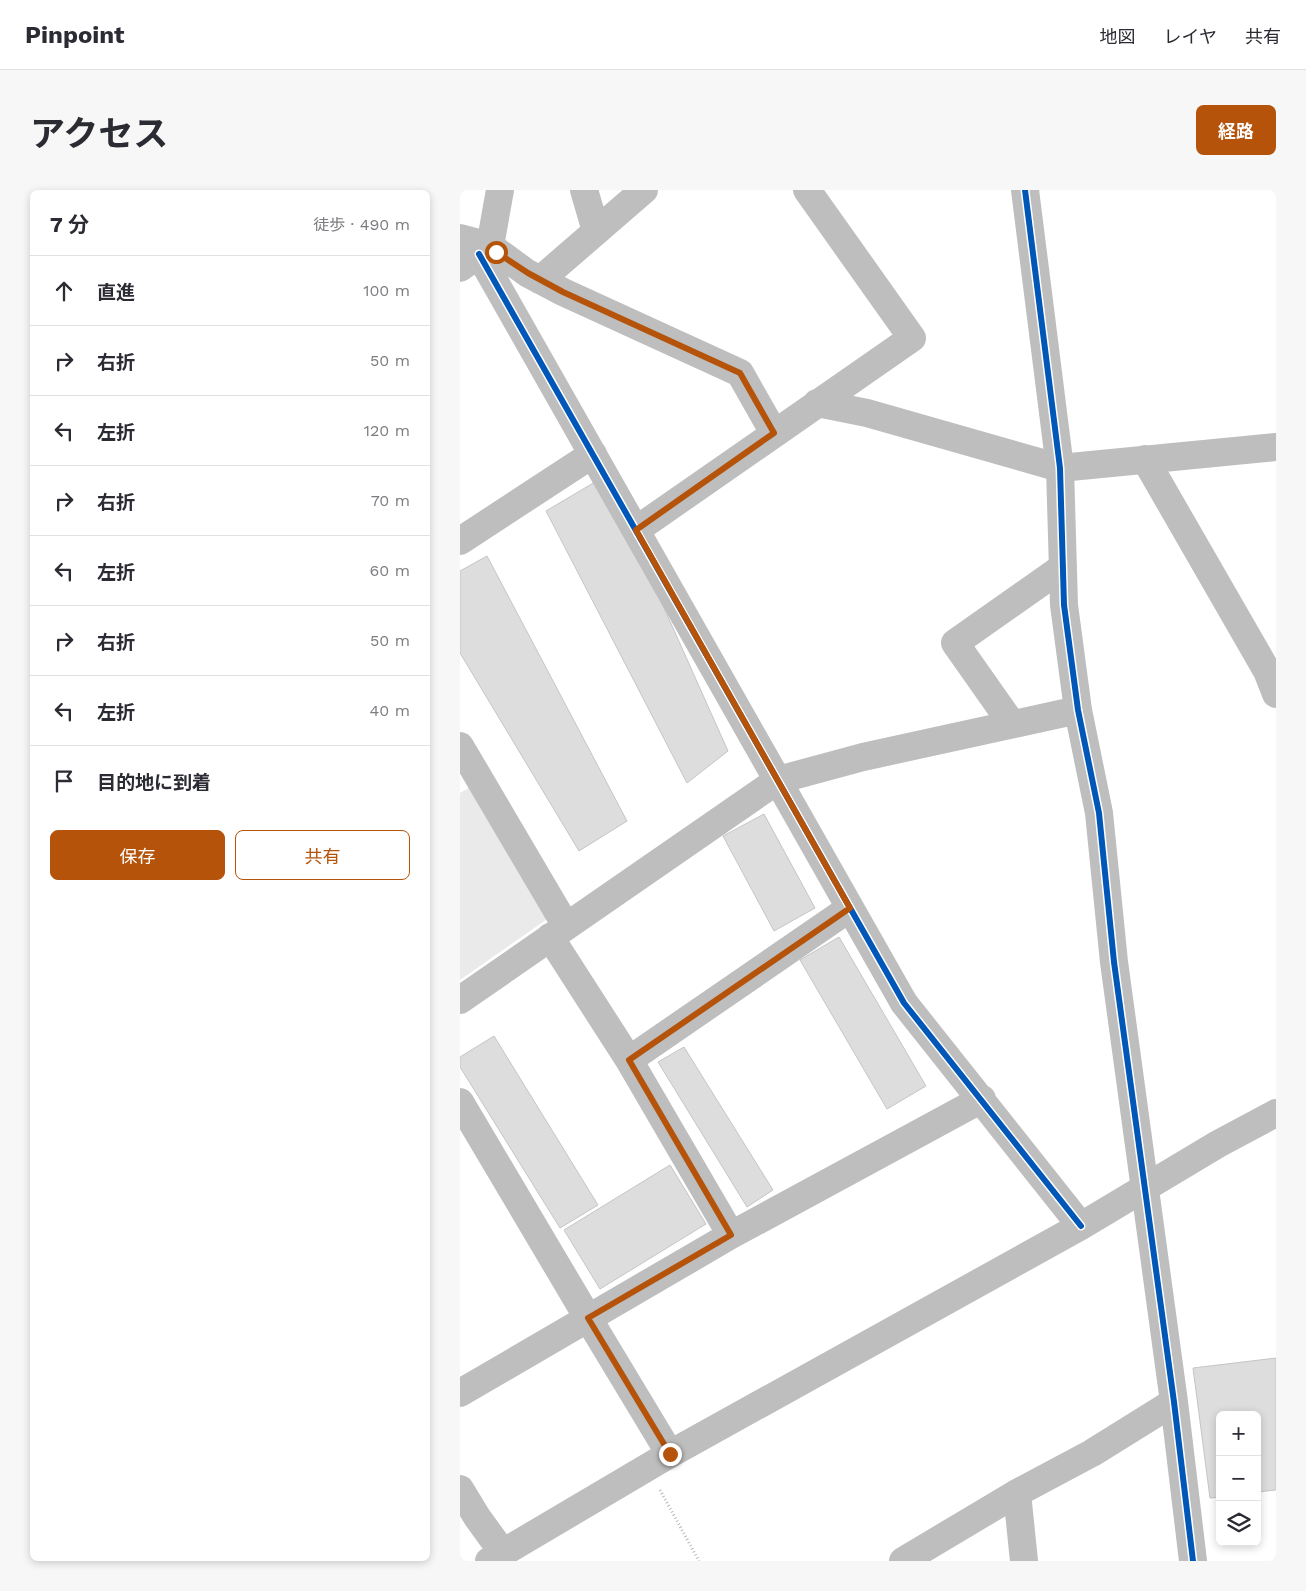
<!DOCTYPE html>
<html lang="ja">
<head>
<meta charset="utf-8">
<style>
	:root { --surface:#fff; --page:#f7f7f7; --text:#2b2b33; --muted:#7c7c81; --line:#e1e1e2; --accent:#b45309 }
	body { margin:0; font-family:"Work Sans","Noto Sans JP",sans-serif; background:var(--page); color:var(--text) }
	.controls { position:absolute; right:15px; bottom:15px; display:grid; overflow:hidden; border-radius:8px; box-shadow:0 2px 8px #0003 }
	.controls button { width:45px; height:45px; display:grid; place-items:center; padding:0; border:0; border-bottom:1px solid var(--line); background:var(--surface); color:var(--text); font:25px sans-serif }
	.stop { position:absolute; width:15px; height:15px; margin:-11px; border:4px solid #b45309; border-radius:50%; background:#fff }
	.stop.end { background:#b45309; border-color:#fff; box-shadow:0 1px 5px #0008 }
	.list { margin:0; padding:0; list-style:none }
	h2 { display:flex; justify-content:space-between; align-items:center; height:65px; margin:0; padding:0 20px; font-size:21px }
	h2 small { font-size:16px; font-weight:400; color:var(--muted) }
	.list li { display:grid; grid-template-columns:32px 1fr auto; gap:15px; align-items:center; box-sizing:border-box; height:70px; padding:0 20px; border-top:1px solid var(--line) }
	.list b { display:block; font-size:19px; white-space:nowrap }
	.list em { font-size:16px; font-style:normal; color:var(--muted) }
	.actions { display:flex; gap:10px; padding:15px 20px }
	.actions a { flex:1; padding:11px 0; border:1px solid var(--accent); border-radius:8px; text-align:center; font-size:18px; color:var(--accent) }
	.actions .main { background:var(--accent); color:#fff }
	.icon { flex:none; width:28px; height:28px; fill:none; stroke:currentColor; stroke-width:2; stroke-linecap:round; stroke-linejoin:round }
	.map { position:relative; flex:none; width:816px; height:1371px; overflow:hidden; border-radius:8px }
	header { display:flex; align-items:center; gap:30px; box-sizing:border-box; height:70px; padding:0 25px; background:var(--surface); border-bottom:1px solid var(--line) }
	header strong { font-size:24px }
	nav { display:flex; gap:28px; margin-inline-start:auto; font-size:18px }
	.intro { display:flex; align-items:center; justify-content:space-between; box-sizing:border-box; height:120px; padding:0 30px }
	h1 { margin:0; font-size:35px }
	.button { padding:12px 22px; border-radius:8px; background:var(--accent); color:#fff; font-size:18px; font-weight:700 }
	main { display:flex; gap:30px; padding:0 30px }
	aside { flex:1; background:var(--surface); border-radius:8px; box-shadow:0 2px 8px #0003 }
	.map>svg:first-child { display:block }
	.green { fill:#eaeaea }
	.building { fill:#ddd; stroke:#c5c5c5 }
	.lines { fill:none; stroke-linecap:round; stroke-linejoin:round }
	.path { stroke:#b8b8b8; stroke-width:3; stroke-dasharray:1 2.5; stroke-linecap:butt }
	.minor { stroke:#bebebe; stroke-width:28 }
	.cycleway-casing { stroke:#fff; stroke-width:9 }
	.cycleway { stroke:#0057b8; stroke-width:6 }
	.route { stroke:#b45309; stroke-width:6 }
</style>
</head>
<body>
<header>
<strong>Pinpoint</strong>
<nav><a>地図</a><a>レイヤ</a><a>共有</a></nav>
</header>
<div class="intro"><h1>アクセス</h1><a class="button">経路</a></div>
<main>
<aside>
<h2>7 分<small>徒歩 · 490 m</small></h2>
<ul class="list">
<li><svg class="icon" aria-label="ahead" viewBox="0 0 24 24"><path d="M12 20V5M6 11l6-6 6 6"/></svg><div><b>直進</b></div><em>100 m</em></li>
<li><svg class="icon" aria-label="right" viewBox="0 0 24 24"><path d="M7 20v-9h11M14 6l5 5-5 5"/></svg><div><b>右折</b></div><em>50 m</em></li>
<li><svg class="icon" aria-label="left" viewBox="0 0 24 24"><path d="M17 20v-9H6M10 6l-5 5 5 5"/></svg><div><b>左折</b></div><em>120 m</em></li>
<li><svg class="icon" aria-label="right" viewBox="0 0 24 24"><path d="M7 20v-9h11M14 6l5 5-5 5"/></svg><div><b>右折</b></div><em>70 m</em></li>
<li><svg class="icon" aria-label="left" viewBox="0 0 24 24"><path d="M17 20v-9H6M10 6l-5 5 5 5"/></svg><div><b>左折</b></div><em>60 m</em></li>
<li><svg class="icon" aria-label="right" viewBox="0 0 24 24"><path d="M7 20v-9h11M14 6l5 5-5 5"/></svg><div><b>右折</b></div><em>50 m</em></li>
<li><svg class="icon" aria-label="left" viewBox="0 0 24 24"><path d="M17 20v-9H6M10 6l-5 5 5 5"/></svg><div><b>左折</b></div><em>40 m</em></li>
<li><svg class="icon" aria-label="arrive" viewBox="0 0 24 24"><path d="M6 21V4h12l-3 4 3 4H6"/></svg><div><b>目的地に到着</b></div></li>
</ul>
<div class="actions"><a class="main">保存</a><a>共有</a></div>
</aside>
<div class="map">
<svg width="816" height="1371" viewBox="0 0 816 1371">
	<rect width="100%" height="100%" fill="#fff"/>
	<path class="green" d="M 17,593 L 90,727 L 0,790 L 0,603 Z"/>
	<path class="building" d="M 145,286 L 268,561 L 227,593 L 86,321 Z
		M 27,366 L 167,631 L 119,661 L 0,463 L 0,381 Z
		M 304,624 L 355,718 L 314,741 L 263,646 Z
		M 379,747 L 466,896 L 427,919 L 340,770 Z
		M 34,846 L 138,1015 L 100,1038 L 0,877 L 0,867 Z
		M 224,857 L 313,1000 L 287,1017 L 198,872 Z
		M 210,975 L 246,1034 L 140,1099 L 104,1040 Z
		M 816,1168 L 816,1300 L 797,1302 L 797,1225 L 760,1225 L 760,1307 L 750,1308 L 733,1178 Z"/>
	<g class="lines">
		<path class="path" d="M 200,1300 L 239,1371"/>
		<path class="minor" d="M 124,0 L 136,41
			M 565,0 L 600,278 L 604,415 L 618,520 L 639,623 L 654,772 L 714,1212 L 733,1371
			M 0,48 L 30,56 L 67,83 L 103,102 L 280,183 L 314,243
			M 19,64 L 444,813 L 621,1036
			M 0,78 L 30,56 L 40,0
			M 80,90 L 184,0
			M 357,213 L 407,223 L 600,278 L 816,257
			M 685,269 L 807,481 L 816,504
			M 176,340 L 452,148 L 347,0
			M 0,351 L 133,264
			M 552,534 L 495,453 L 603,377
			M 0,556 L 106,736
			M 90,747 L 169,870 L 271,1045
			M 0,810 L 318,590 L 403,567 L 618,520
			M 169,870 L 390,718
			M 0,912 L 128,1128 L 210,1264
			M 0,1203 L 271,1045 L 522,909
			M 0,1299 L 17,1327 L 43,1363
			M 557,1303 L 564,1371
			M 29,1371 L 210,1264 L 621,1036 L 758,954 L 816,923
			M 443,1371 L 557,1303 L 632,1263 L 714,1212"/>
		<defs>
			<path id="cycleway" d="M 565,0 L 600,278 L 604,415 L 618,520 L 639,623 L 654,772 L 714,1212 L 733,1371
				M 19,64 L 444,813 L 621,1036"/>
		</defs>
		<use href="#cycleway" class="cycleway-casing"/>
		<use href="#cycleway" class="cycleway"/>
	</g>
	<g class="lines">
		<path class="route" d="M 36,62 L 68,83 L 103,102 L 280,183 L 314,243 L 176,340 L 390,718 L 169,870 L 271,1045 L 128,1128 L 210,1264"/>
	</g>
</svg>
<div class="controls">
<button>+</button>
<button>−</button>
<button><svg class="icon" aria-label="layers" viewBox="0 0 24 24"><path d="M12 4l9 5-9 5-9-5zM3 14l9 5 9-5"/></svg></button>
</div>
<div class="stop" style="left:36px;top:62px"></div>
<div class="stop end" style="left:210px;top:1264px"></div>
</div>
</main>
</body>
</html>
